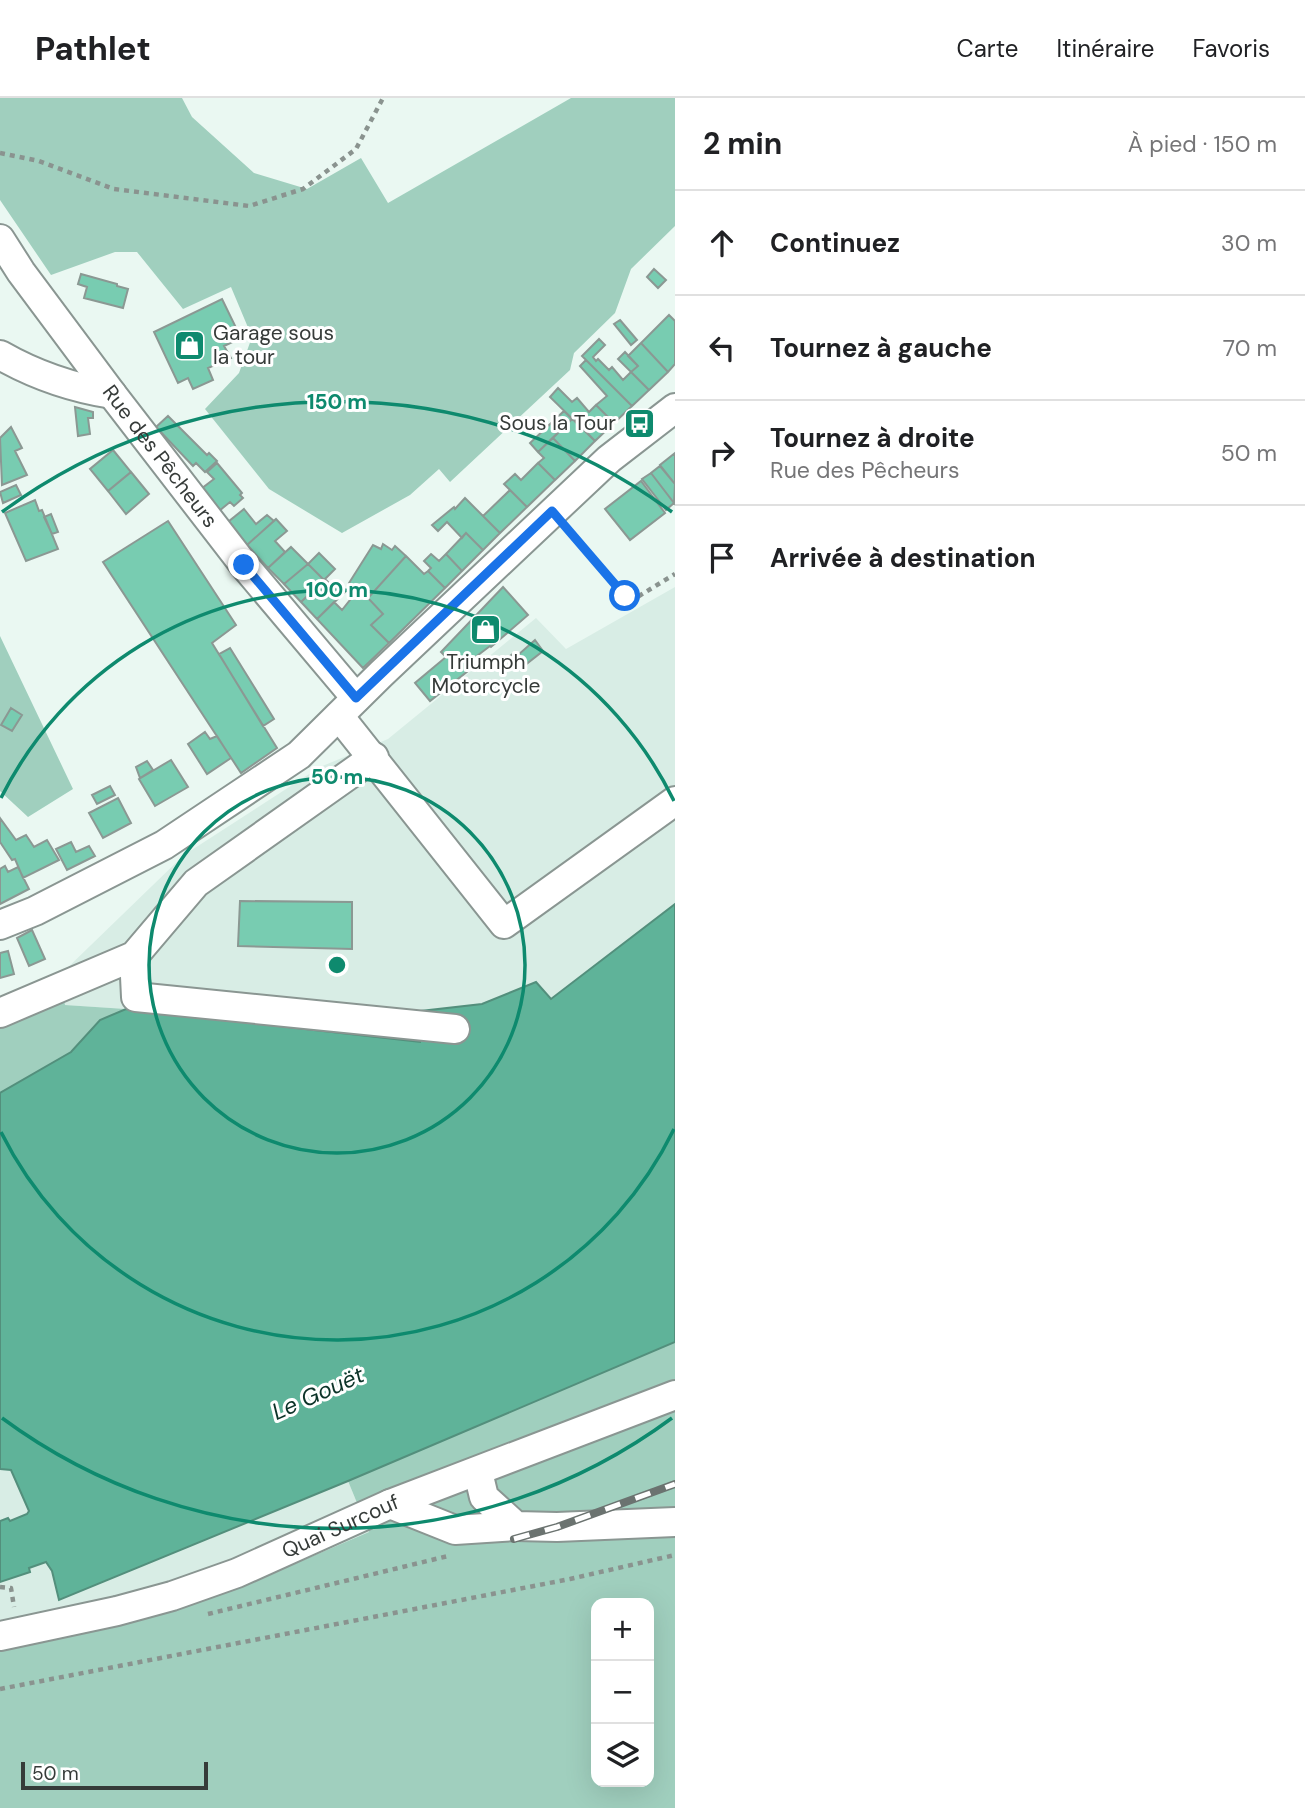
<!DOCTYPE html>
<html lang="fr">
<head>
<meta charset="utf-8">
<style>
	:root { --surface:#fff; --page:#f6f6f6; --text:#202124; --muted:#757577; --line:#e0e0e0 }
	body { margin:0; font-family:"DM Sans",sans-serif; background:var(--page); color:var(--text) }
	.controls { position:absolute; right:21px; bottom:21px; display:grid; overflow:hidden; border-radius:14px; box-shadow:0 7px 28px #0002 }
	.controls button { width:63px; height:63px; display:grid; place-items:center; padding:0; border:0; border-bottom:2px solid var(--line); background:var(--surface); color:var(--text); font:35px sans-serif }
	.scale { position:absolute; left:21px; bottom:18px; width:187px; box-sizing:border-box; padding-left:7px; border:4px solid #363b39; border-top:0; font-size:19px; line-height:24px; white-space:nowrap; color:#363b39; -webkit-text-stroke:5px #fff; paint-order:stroke }
	.stop { position:absolute; width:21px; height:21px; margin:-16px; border:5px solid #1a73e8; border-radius:50%; background:#fff }
	.stop.end { background:#1a73e8; border-color:#fff; box-shadow:0 2px 7px #0008 }
	.list { margin:0; padding:0; list-style:none }
	h2 { display:flex; justify-content:space-between; align-items:center; height:91px; margin:0; padding:0 28px; font-size:30px }
	h2 small { font-size:23px; font-weight:400; color:var(--muted) }
	.list li { display:grid; grid-template-columns:46px 1fr auto; gap:21px; align-items:center; box-sizing:border-box; height:105px; padding:0 28px; border-top:2px solid var(--line) }
	.list b { display:block; font-size:26px; white-space:nowrap }
	.list p { margin:0; font-size:23px; white-space:nowrap; color:var(--muted) }
	.list em { font-size:23px; font-style:normal; color:var(--muted) }
	.icon { flex:none; width:38px; height:38px; fill:none; stroke:currentColor; stroke-width:2; stroke-linecap:round; stroke-linejoin:round }
	.map { position:relative; flex:none; width:675px; height:1710px; overflow:hidden }
	header { display:flex; align-items:center; gap:42px; box-sizing:border-box; height:98px; padding:0 35px; background:var(--surface); border-bottom:2px solid var(--line) }
	header strong { font-size:33px }
	nav { display:flex; gap:38px; margin-inline-start:auto; font-size:24px }
	main { display:flex }
	aside { flex:1; background:var(--surface) }
	.map>svg:first-child { display:block }
	.built { fill:#d8ede5 }
	.green { fill:#a0cfbe; fill-rule:evenodd }
	.water { fill:#5fb399; stroke:#538f7c; stroke-width:2 }
	.building { fill:#78ccb1; stroke:#8b9893; stroke-width:2 }
	.lines { fill:none; stroke-linecap:round; stroke-linejoin:round }
	.minor-casing { stroke:#8a9692; stroke-width:32 }
	.path { stroke:#8a938f; stroke-width:4.5; stroke-dasharray:5 5; stroke-linecap:butt }
	.minor { stroke:#fff; stroke-width:28 }
	.rail-casing { stroke:#6b7370; stroke-width:8 }
	.rail { stroke:#fff; stroke-width:5; stroke-dasharray:16; stroke-linecap:butt }
	.route { stroke:#1a73e8; stroke-width:9 }
	.ring { fill:none; stroke:#0e8a6e; stroke-width:3.5 }
	.labels { text-anchor:middle; dominant-baseline:central; stroke-width:6; stroke-linejoin:round; paint-order:stroke }
	.poi-label { font-size:21px; fill:#363b39; stroke:#fff; text-anchor:start }
	.street-label { font-size:21px; fill:#363b39; stroke:#fff }
	.water-label { font-size:23px; font-style:italic; fill:#0b3328; stroke:#fff }
	.centre { fill:#0e8a6e; stroke:#fff; stroke-width:3.5 }
	.ring-label { font-size:21px; text-anchor:middle; font-weight:bold; fill:#0e8a6e; stroke:#fff; stroke-width:6; stroke-linejoin:round; paint-order:stroke }
</style>
</head>
<body>
<header>
<strong>Pathlet</strong>
<nav><a>Carte</a><a>Itinéraire</a><a>Favoris</a></nav>
</header>
<main>
<div class="map">
<svg width="675" height="1710" viewBox="0 0 675 1710">
	<rect width="100%" height="100%" fill="#eaf8f2"/>
	<path class="built" d="M 675,489 L 675,806 L 551,901 L 536,885 L 482,906 L 422,912 L 420,944 L 126,911 L 64,907 L 59,878 L 184,757 L 320,669 L 388,641 L 536,520 L 566,551 Z
		M 0,1371 L 11,1372 L 29,1413 L 27,1416 L 10,1423 L 8,1420 L 0,1423 Z
		M 348,1383 L 369,1434 L 252,1484 L 139,1518 L 0,1550 L 0,1484 L 29,1474 L 28,1470 L 46,1464 L 52,1473 L 59,1501 Z"/>
	<path class="green" d="M 0,0 L 182,0 L 192,19 L 254,75 L 307,91 L 361,60 L 388,105 L 571,0 L 675,0 L 675,128 L 631,171 L 615,215 L 574,255 L 570,272 L 450,384 L 439,371 L 410,397 L 342,435 L 269,391 L 205,311 L 239,275 L 252,239 L 231,189 L 183,211 L 137,154 L 115,154 L 51,177 L 0,102 Z
		M 0,538 L 73,691 L 28,719 L 0,693 Z
		M 59,878 L 65,907 L 126,911 L 100,922 L 71,954 L 0,995 L 0,900 Z
		M 675,1244 L 675,1710 L 0,1710 L 0,1550 L 139,1518 L 252,1484 L 369,1434 L 348,1383 ZM 596,1505 L 649,1505 L 649,1684 L 596,1684 Z"/>
	<path class="water" d="M 675,806 L 675,1244 L 348,1383 L 59,1502 L 52,1473 L 46,1464 L 29,1470 L 30,1474 L 0,1484 L 0,1423 L 8,1420 L 10,1423 L 27,1416 L 29,1413 L 11,1372 L 0,1371 L 0,995 L 71,954 L 100,922 L 126,911 L 420,944 L 421,913 L 482,906 L 536,884 L 551,901 Z"/>
	<path class="building" d="M 654,171 L 666,182 L 658,190 L 647,179 Z
		M 81,176 L 117,186 L 117,188 L 128,191 L 123,210 L 84,200 L 87,189 L 78,186 Z
		M 222,201 L 241,240 L 224,248 L 231,260 L 208,270 L 213,282 L 193,291 L 188,280 L 178,285 L 154,234 Z
		M 669,217 L 675,223 L 675,266 L 668,274 L 641,245 Z
		M 620,222 L 637,242 L 631,247 L 614,226 Z
		M 599,241 L 605,247 L 593,259 L 596,263 L 598,261 L 609,272 L 612,269 L 623,282 L 631,274 L 649,292 L 632,308 L 582,258 Z
		M 641,245 L 668,274 L 649,292 L 631,274 L 638,268 L 628,258 Z
		M 625,254 L 638,268 L 631,274 L 618,261 Z
		M 586,262 L 632,308 L 614,325 L 596,307 L 607,298 L 580,268 Z
		M 558,290 L 572,304 L 577,300 L 589,314 L 596,307 L 614,325 L 595,343 L 550,299 Z
		M 75,309 L 93,314 L 93,320 L 88,320 L 90,336 L 78,338 Z
		M 564,313 L 572,321 L 538,354 L 530,345 Z
		M 168,318 L 207,357 L 209,355 L 217,363 L 205,374 L 196,365 L 193,368 L 156,329 Z
		M 573,320 L 595,343 L 575,363 L 553,340 Z
		M 11,329 L 22,350 L 15,353 L 27,377 L 2,387 L 0,340 Z
		M 553,340 L 575,363 L 555,382 L 538,365 L 544,360 L 538,354 Z
		M 113,352 L 131,374 L 108,393 L 90,371 Z
		M 675,355 L 675,386 L 660,367 Z
		M 217,365 L 242,395 L 240,397 L 243,400 L 234,408 L 230,404 L 219,413 L 201,391 L 214,381 L 207,374 Z
		M 538,365 L 555,382 L 527,409 L 504,386 L 515,376 L 521,382 Z
		M 660,368 L 675,386 L 674,405 L 651,375 Z
		M 131,374 L 149,396 L 126,416 L 108,393 Z
		M 651,375 L 674,405 L 666,412 L 642,381 Z
		M 641,383 L 665,415 L 630,442 L 605,411 Z
		M 16,387 L 21,397 L 3,405 L 0,394 Z
		M 510,392 L 527,409 L 500,435 L 483,418 Z
		M 465,400 L 500,435 L 483,452 L 466,435 L 462,440 L 447,424 L 438,433 L 432,427 L 454,409 L 455,411 Z
		M 35,402 L 39,413 L 42,412 L 58,451 L 26,463 L 5,415 Z
		M 244,411 L 256,426 L 267,417 L 274,423 L 247,447 L 228,424 Z
		M 51,416 L 58,434 L 52,436 L 44,419 Z
		M 276,421 L 287,433 L 275,443 L 285,454 L 268,470 L 247,447 Z
		M 168,423 L 236,527 L 212,545 L 277,650 L 241,675 L 103,464 Z
		M 466,435 L 483,452 L 462,473 L 446,456 Z
		M 383,446 L 392,452 L 395,448 L 406,458 L 368,500 L 383,516 L 371,527 L 389,545 L 363,570 L 317,521 L 334,504 L 342,512 L 357,493 L 349,485 L 373,447 L 381,451 Z
		M 291,449 L 308,466 L 284,486 L 268,470 Z
		M 319,455 L 335,471 L 324,482 L 308,466 Z
		M 431,456 L 439,463 L 446,456 L 462,473 L 445,490 L 428,473 L 431,470 L 424,463 Z
		M 406,458 L 424,476 L 428,473 L 445,490 L 389,545 L 371,527 L 383,516 L 368,500 Z
		M 308,466 L 324,482 L 301,504 L 284,486 Z
		M 325,481 L 335,491 L 340,487 L 346,493 L 317,521 L 301,504 Z
		M 503,489 L 528,517 L 491,549 L 490,548 L 469,564 L 473,569 L 430,603 L 415,585 L 446,559 L 441,554 Z
		M 535,542 L 543,553 L 520,571 L 510,558 L 514,555 L 517,558 Z
		M 230,550 L 274,621 L 263,628 L 219,556 Z
		M 11,610 L 22,617 L 12,633 L 1,627 Z
		M 205,634 L 210,641 L 217,638 L 231,660 L 207,676 L 188,646 Z
		M 171,662 L 188,689 L 155,708 L 139,681 Z
		M 147,663 L 153,672 L 140,680 L 136,669 Z
		M 110,688 L 115,697 L 97,706 L 92,697 Z
		M 118,700 L 131,725 L 103,740 L 89,715 Z
		M 0,720 L 16,742 L 26,737 L 34,749 L 47,742 L 59,762 L 23,780 L 15,761 L 12,762 L 0,744 Z
		M 71,744 L 76,754 L 89,748 L 95,758 L 67,772 L 56,751 Z
		M 5,768 L 8,774 L 18,769 L 29,791 L 0,806 L 0,771 Z
		M 240,803 L 352,804 L 352,851 L 238,848 Z
		M 32,832 L 45,861 L 29,868 L 17,840 Z
		M 8,853 L 14,876 L 0,880 L 0,855 Z"/>
	<g class="lines">
		<defs>
			<g id="minor">
				<path id="s1" d="M 0,141 L 21,174 L 112,296 L 244,467 L 356,600"/>
				<path d="M 0,257 C 35,277 73,290 112,296"/>
				<path d="M 339,618 L 504,826 L 675,703"/>
				<path d="M 0,827 L 35,813 L 164,747 L 299,657 L 381,576 L 609,361 L 675,310"/>
				<path d="M 134,858 L 136,899 L 455,931"/>
				<path d="M 0,915 L 134,858 L 196,785 L 374,659"/>
				<path d="M 478,1374 L 484,1399 L 516,1428 L 557,1429 L 675,1424"/>
				<path d="M 390,1406 L 455,1432 L 516,1428"/>
				<path id="s2" d="M 0,1538 L 117,1513 L 172,1498 L 237,1475 L 390,1406 L 675,1297"/>
			</g>
		</defs>
		<use href="#minor" class="minor-casing"/>
		<path class="path" d="M 0,55 L 39,63 L 114,91 L 249,108 L 303,91 L 356,51 L 383,0
			M 569,432 L 625,498 L 639,498 L 675,476
			M 0,1489 L 11,1490 L 14,1509
			M 208,1516 L 448,1458
			M 0,1591 L 570,1481 L 675,1457"/>
		<use href="#minor" class="minor"/>
		<defs>
			<path id="rail" d="M 514,1441 L 557,1429 L 675,1386"/>
		</defs>
		<use href="#rail" class="rail-casing"/>
		<use href="#rail" class="rail"/>
	</g>
	<g class="lines">
		<path class="route" d="M 244,467 L 356,600 L 552,413 L 625,498"/>
	</g>
	<g class="ring">
		<circle cx="337" cy="867" r="188"/>
		<path d="M674 1031A375 375 0 0 1 1 1034M1 700A375 375 0 0 1 674 703"/>
		<path d="M672 1320A563 563 0 0 1 2 1320M2 414A563 563 0 0 1 672 414"/>
	</g>
	<defs>
		<symbol id="shop-square" viewBox="-11 -11 22 22"><rect x="-9" y="-9" width="18" height="18" rx="4" fill="#0e8a6e" stroke="#fff"/><path d="M-5-2.5h2.3a2.7 3.5 0 0 1 5.4 0H5L5.5 6h-11ZM-1.5-2.5h3a1.5 2.3 0 0 0-3 0Z" fill="#fff"/></symbol>
		<symbol id="bus-square" viewBox="-11 -11 22 22"><rect x="-9" y="-9" width="18" height="18" rx="4" fill="#0e8a6e" stroke="#fff"/><path d="M-5-6H5V4H4V6H2V4H-2V6H-4V4H-5ZM-3.5-4V0h7V-4ZM-3.5 1.2v1.5H-2V1.2ZM2 1.2v1.5H3.5V1.2Z" fill="#fff"/></symbol>
	</defs>
	<g fill-rule="evenodd">
		<use href="#shop-square" x="172" y="230" width="35" height="35"/>
		<use href="#bus-square" x="622" y="308" width="35" height="35"/>
		<use href="#shop-square" x="468" y="514" width="35" height="35"/>
	</g>
	<g class="labels">
		<g class="poi-label">
			<text x="213" y="235">Garage sous<tspan x="213" dy="24">la tour</tspan></text>
			<text x="616" y="325" text-anchor="end">Sous la Tour</text>
			<text x="486" y="564" text-anchor="middle">Triumph<tspan x="486" dy="24">Motorcycle</tspan></text>
		</g>
		<g class="street-label">
			<text stroke="none"><textPath href="#s1" startOffset="270">Rue des Pêcheurs</textPath></text>
			<text stroke="none"><textPath href="#s2" startOffset="359">Quai Surcouf</textPath></text>
		</g>
		<g class="water-label">
			<text transform="translate(318 1295) rotate(-24)">Le Gouët</text>
		</g>
	</g>
	<circle cx="337" cy="867" r="10" class="centre"/>
	<g class="ring-label">
		<text x="337" y="311">150 m</text>
		<text x="337" y="499">100 m</text>
		<text x="337" y="686">50 m</text>
	</g>
</svg>
<div class="controls">
<button>+</button>
<button>−</button>
<button><svg class="icon" aria-label="layers" viewBox="0 0 24 24"><path d="M12 4l9 5-9 5-9-5zM3 14l9 5 9-5"/></svg></button>
</div>
<div class="scale">50 m</div>
<div class="stop" style="left:625px;top:498px"></div>
<div class="stop end" style="left:244px;top:467px"></div>
</div>
<aside>
<h2>2 min<small>À pied · 150 m</small></h2>
<ul class="list">
<li><svg class="icon" aria-label="ahead" viewBox="0 0 24 24"><path d="M12 20V5M6 11l6-6 6 6"/></svg><div><b>Continuez</b></div><em>30 m</em></li>
<li><svg class="icon" aria-label="left" viewBox="0 0 24 24"><path d="M17 20v-9H6M10 6l-5 5 5 5"/></svg><div><b>Tournez à gauche</b></div><em>70 m</em></li>
<li><svg class="icon" aria-label="right" viewBox="0 0 24 24"><path d="M7 20v-9h11M14 6l5 5-5 5"/></svg><div><b>Tournez à droite</b><p>Rue des Pêcheurs</p></div><em>50 m</em></li>
<li><svg class="icon" aria-label="arrive" viewBox="0 0 24 24"><path d="M6 21V4h12l-3 4 3 4H6"/></svg><div><b>Arrivée à destination</b></div></li>
</ul>
</aside>
</main>
</body>
</html>
